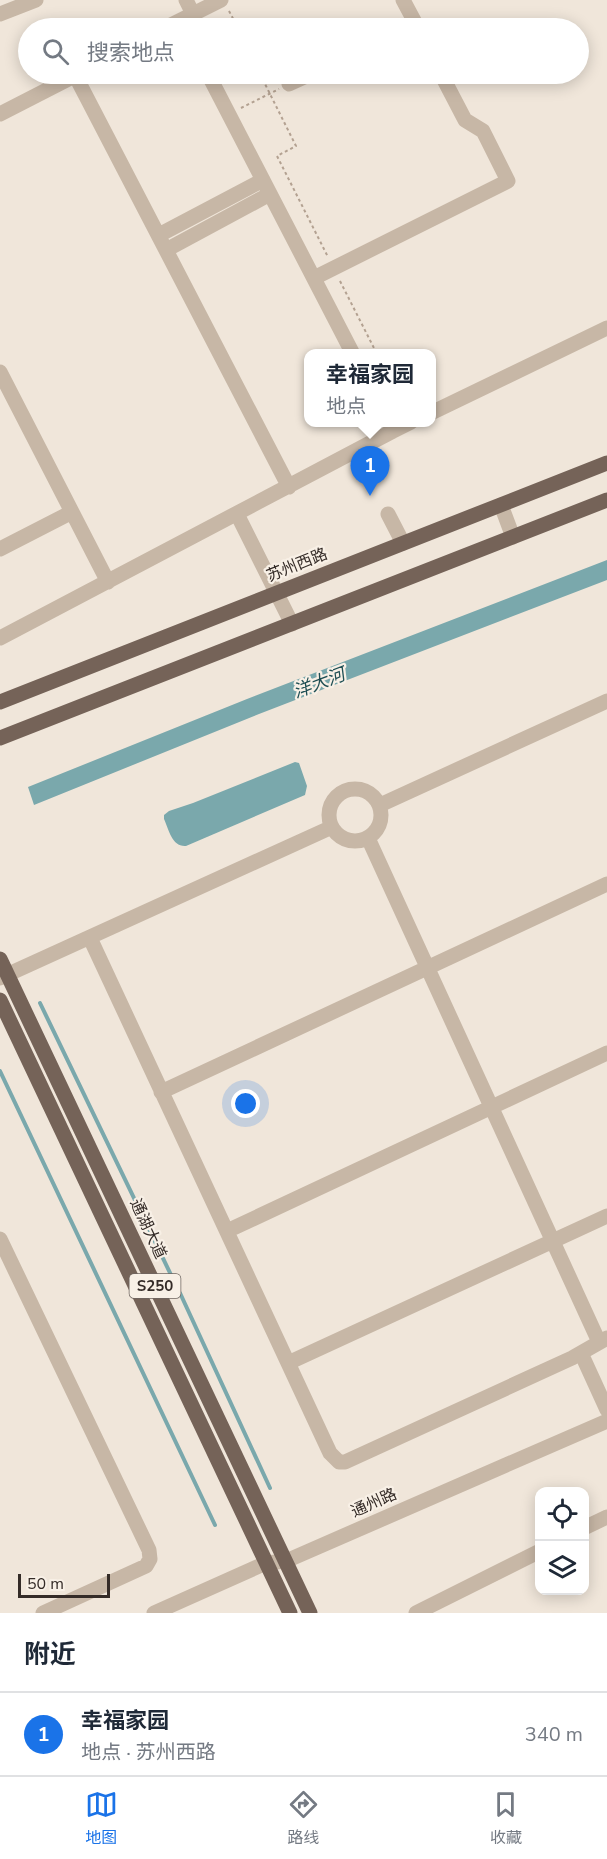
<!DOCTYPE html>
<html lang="zh">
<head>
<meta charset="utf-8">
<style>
	:root { --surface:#fff; --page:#f6f6f7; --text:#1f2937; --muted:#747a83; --line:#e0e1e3; --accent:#1a73e8 }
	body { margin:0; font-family:"Nunito Sans","Noto Sans SC",sans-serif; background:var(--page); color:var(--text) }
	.controls { position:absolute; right:18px; bottom:18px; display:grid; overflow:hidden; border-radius:12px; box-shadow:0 3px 15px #0003 }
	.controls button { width:54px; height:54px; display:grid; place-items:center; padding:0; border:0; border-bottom:2px solid var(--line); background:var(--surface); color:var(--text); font:30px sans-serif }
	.scale { position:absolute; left:18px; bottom:15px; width:92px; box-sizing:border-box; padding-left:6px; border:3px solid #342b27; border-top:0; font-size:16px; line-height:21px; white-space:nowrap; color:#342b27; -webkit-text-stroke:4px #f8f0e6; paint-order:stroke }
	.you { position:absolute; left:246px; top:1104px; width:21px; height:21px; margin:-15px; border:4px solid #fff; border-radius:50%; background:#1a73e8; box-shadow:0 0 0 9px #1a73e833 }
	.badge { display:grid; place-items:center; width:39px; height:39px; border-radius:50%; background:var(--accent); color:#fff; font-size:20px; font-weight:700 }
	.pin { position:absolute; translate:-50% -50px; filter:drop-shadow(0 2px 3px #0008) }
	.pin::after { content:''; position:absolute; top:32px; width:21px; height:18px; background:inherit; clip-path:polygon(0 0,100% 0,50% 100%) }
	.popup { position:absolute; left:304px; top:349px; width:132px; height:78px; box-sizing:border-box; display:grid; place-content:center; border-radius:12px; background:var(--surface); filter:drop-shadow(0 2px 4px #0005); font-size:20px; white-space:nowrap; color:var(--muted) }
	.popup b { font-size:22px; color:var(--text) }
	.popup::after { content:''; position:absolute; left:50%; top:100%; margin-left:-12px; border:12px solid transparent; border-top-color:var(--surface) }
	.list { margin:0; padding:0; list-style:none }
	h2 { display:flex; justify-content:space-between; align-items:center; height:78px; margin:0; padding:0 24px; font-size:26px }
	h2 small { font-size:20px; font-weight:400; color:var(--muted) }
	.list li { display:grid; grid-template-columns:39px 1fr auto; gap:18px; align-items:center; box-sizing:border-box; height:84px; padding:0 24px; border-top:2px solid var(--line) }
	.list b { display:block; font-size:22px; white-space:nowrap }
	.list p { margin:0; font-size:20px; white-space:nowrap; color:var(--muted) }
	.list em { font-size:20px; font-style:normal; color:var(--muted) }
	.icon { flex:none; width:33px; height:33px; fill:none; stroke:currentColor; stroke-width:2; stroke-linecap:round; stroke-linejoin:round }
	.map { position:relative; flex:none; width:607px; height:1613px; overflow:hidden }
	.search { position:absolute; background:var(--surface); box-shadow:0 3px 15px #0003; left:18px; right:18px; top:18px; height:66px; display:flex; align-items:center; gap:15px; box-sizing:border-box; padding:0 21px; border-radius:33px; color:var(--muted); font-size:22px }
	.sheet { height:162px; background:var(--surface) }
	nav { display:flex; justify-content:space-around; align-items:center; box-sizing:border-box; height:84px; border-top:2px solid var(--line); background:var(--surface); font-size:16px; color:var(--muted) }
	nav a { display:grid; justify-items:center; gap:3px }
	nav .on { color:var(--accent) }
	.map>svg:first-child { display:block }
	.water { fill:#7aa8ac }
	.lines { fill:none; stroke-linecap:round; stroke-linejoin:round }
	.stream { stroke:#7aa8ac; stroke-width:4 }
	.path { stroke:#b3a191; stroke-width:2; stroke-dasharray:3 3; stroke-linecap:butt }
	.minor { stroke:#c7b7a6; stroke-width:15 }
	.major { stroke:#756358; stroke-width:15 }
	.labels { text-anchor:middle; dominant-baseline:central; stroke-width:4.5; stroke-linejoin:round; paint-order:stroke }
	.shield { fill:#f8f0e6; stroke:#6f6660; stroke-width:1.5 }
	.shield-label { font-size:15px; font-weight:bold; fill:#342b27 }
	.street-label { font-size:16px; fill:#342b27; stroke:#f8f0e6 }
	.water-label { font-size:18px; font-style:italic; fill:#1e4e53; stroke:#f8f0e6 }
</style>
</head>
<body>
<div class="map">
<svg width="607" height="1613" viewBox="0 0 607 1613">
	<rect width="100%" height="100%" fill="#f0e6da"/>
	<path class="water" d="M 607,560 L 607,580 L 259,714 L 34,805 L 28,787 L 247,699 Z
		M 295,762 L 299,763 L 307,786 L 305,795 L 186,846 C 172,847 169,830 164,819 L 164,815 L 169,811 L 193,803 Z"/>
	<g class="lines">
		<path class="stream" d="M 40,1003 L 172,1277
			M 0,1071 L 215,1525
			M 180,1293 L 270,1488"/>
		<path class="path" d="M 229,11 L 238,28
			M 260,74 L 296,146 L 277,156 L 328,257
			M 241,108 L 279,89
			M 340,281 L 377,354
			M 395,354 L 399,351"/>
		<path class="minor" d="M 186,0 L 193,14
			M 403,0 L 418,28
			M 0,14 L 36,0
			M 181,20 L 221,0
			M 165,28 L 181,20 L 185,28
			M 208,74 L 353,354
			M 75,75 L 289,487
			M 289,84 L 311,74
			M 0,114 L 78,74
			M 159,235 L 263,180
			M 166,250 L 270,194
			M 314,278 L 508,181 L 483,131 L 465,120 L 441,74
			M 0,372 L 108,582
			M 431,413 L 607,328
			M 393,431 L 411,422
			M 501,505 L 513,537
			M 237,514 L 292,624
			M 388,514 L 403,543
			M 0,549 L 72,512
			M 0,638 L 393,431 L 389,422
			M329 815a26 26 0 1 1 52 0a26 26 0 1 1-52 0Z
			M 380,805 L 607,701
			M 368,838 L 599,1342
			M 90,938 L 330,1453 L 339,1462 L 345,1462 L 572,1358 L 607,1338
			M 0,978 L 332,827
			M 161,1092 L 607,884
			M 227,1231 L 607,1053
			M 0,1239 L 149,1550 L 150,1559 L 146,1566 L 43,1613
			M 581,1353 L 607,1410
			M 288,1363 L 607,1216
			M 584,1528 L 607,1517
			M 154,1613 L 266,1563 L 286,1561 L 607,1421
			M 416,1613 L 540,1551"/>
		<path class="major" d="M 0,702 L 607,463
			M 0,738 L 607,500
			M 0,959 L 310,1613
			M 0,1000 L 290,1613"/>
	</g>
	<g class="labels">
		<rect class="shield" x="129.5" y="1274" width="51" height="24" rx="4.5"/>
		<g class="shield-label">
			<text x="155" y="1286">S250</text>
		</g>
		<g class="street-label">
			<text transform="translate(297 565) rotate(-22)">苏州西路</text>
			<text transform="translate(148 1229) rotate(65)">通湖大道</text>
			<text transform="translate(374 1503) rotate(-24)">通州路</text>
		</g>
		<g class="water-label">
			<text transform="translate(319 683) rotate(-21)">洋大河</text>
		</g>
	</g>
</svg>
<div class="controls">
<button><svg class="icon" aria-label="locate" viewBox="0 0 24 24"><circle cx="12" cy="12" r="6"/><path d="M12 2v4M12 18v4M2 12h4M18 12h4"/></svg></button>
<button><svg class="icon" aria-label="layers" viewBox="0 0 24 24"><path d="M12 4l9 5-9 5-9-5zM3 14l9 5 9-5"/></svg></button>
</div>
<div class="scale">50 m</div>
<div class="you"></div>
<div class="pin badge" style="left:370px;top:496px">1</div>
<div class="popup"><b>幸福家园</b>地点</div>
<div class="search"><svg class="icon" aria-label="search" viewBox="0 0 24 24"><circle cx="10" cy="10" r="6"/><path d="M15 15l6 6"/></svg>搜索地点</div>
</div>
<section class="sheet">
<h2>附近<small></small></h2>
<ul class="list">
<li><span class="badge">1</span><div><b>幸福家园</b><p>地点 · 苏州西路</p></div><em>340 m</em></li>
</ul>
</section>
<nav>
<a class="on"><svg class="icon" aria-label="map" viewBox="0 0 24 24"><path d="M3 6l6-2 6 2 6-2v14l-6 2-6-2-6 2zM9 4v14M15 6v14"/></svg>地图</a>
<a><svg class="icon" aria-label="directions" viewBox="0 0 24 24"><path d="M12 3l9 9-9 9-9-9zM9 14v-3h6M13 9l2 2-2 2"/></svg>路线</a>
<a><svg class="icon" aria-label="saved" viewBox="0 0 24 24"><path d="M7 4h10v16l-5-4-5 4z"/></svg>收藏</a>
</nav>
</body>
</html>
